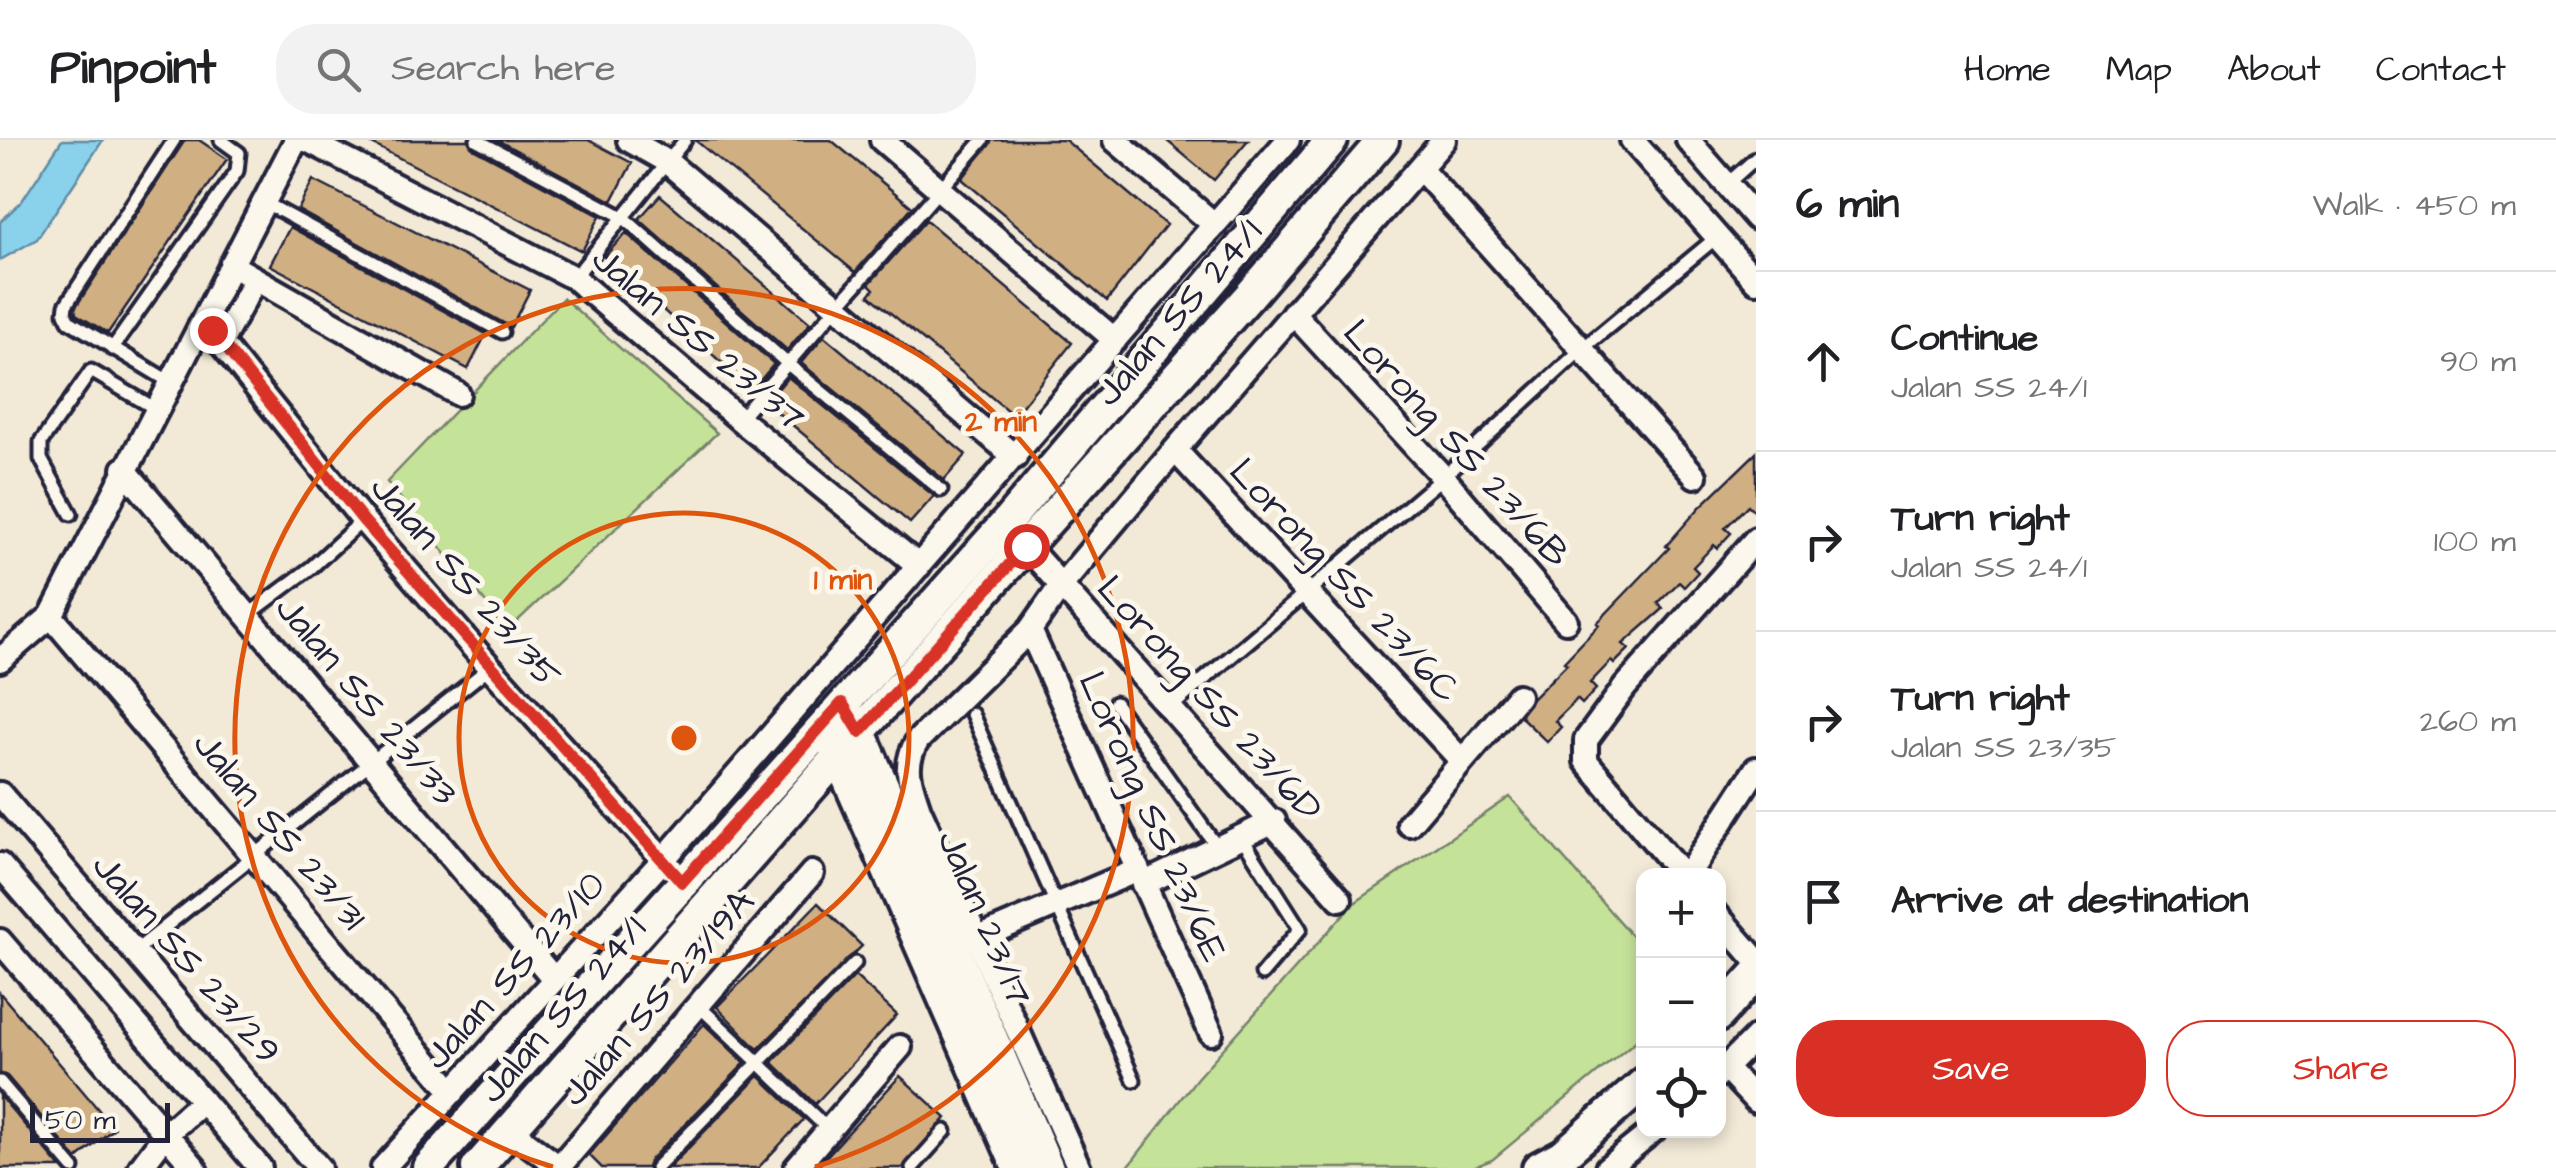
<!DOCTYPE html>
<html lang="en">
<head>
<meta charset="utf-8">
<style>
	:root { --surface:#fff; --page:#f2f2f2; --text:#202124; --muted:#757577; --line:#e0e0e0; --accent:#d93025 }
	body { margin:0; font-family:"Architects Daughter",sans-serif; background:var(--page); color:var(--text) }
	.controls { position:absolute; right:30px; bottom:30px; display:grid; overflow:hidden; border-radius:20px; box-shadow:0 5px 15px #0003 }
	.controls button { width:90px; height:90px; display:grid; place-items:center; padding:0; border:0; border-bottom:2px solid var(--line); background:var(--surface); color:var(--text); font:50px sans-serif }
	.scale { position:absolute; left:30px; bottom:25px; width:140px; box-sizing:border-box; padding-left:10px; border:5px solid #22223b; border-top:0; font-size:28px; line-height:35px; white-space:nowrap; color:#22223b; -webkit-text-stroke:8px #fbf7ec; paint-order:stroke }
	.stop { position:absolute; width:30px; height:30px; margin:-22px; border:8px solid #d93025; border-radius:50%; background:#fff }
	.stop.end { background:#d93025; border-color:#fff; box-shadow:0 2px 10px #0008 }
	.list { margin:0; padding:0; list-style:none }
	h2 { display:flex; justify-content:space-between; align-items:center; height:130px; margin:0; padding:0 40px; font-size:42px }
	h2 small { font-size:32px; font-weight:400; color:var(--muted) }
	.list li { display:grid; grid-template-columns:65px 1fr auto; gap:30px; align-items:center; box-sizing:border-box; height:180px; padding:0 40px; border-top:2px solid var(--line) }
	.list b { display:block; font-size:38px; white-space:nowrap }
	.list p { margin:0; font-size:32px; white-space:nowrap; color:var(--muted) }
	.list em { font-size:32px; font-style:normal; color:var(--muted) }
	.actions { display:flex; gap:20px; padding:30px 40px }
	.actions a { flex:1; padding:22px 0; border:2px solid var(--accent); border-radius:40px; text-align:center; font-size:35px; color:var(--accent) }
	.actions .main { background:var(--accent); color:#fff }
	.icon { flex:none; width:55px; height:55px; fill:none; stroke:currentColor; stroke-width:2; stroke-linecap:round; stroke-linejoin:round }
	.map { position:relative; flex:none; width:1756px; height:1028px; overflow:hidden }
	header { display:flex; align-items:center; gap:60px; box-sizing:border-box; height:140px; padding:0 50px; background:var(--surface); border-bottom:2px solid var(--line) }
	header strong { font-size:48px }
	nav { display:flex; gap:55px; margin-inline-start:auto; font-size:35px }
	.search { width:700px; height:90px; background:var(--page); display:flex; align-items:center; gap:25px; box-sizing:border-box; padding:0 35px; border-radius:40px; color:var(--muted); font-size:38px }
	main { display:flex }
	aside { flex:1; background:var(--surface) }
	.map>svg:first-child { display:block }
	.green { fill:#c5e299; stroke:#74826a; stroke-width:2.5 }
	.water { fill:#8ad2eb; stroke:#608ca5; stroke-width:2.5 }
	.building { fill:#d0b083; stroke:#22223b; stroke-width:2.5 }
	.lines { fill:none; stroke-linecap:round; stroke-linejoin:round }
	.lane-casing { stroke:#22223b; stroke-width:19 }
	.street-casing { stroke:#22223b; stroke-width:30 }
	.secondary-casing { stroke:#22223b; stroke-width:38 }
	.lane { stroke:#fbf7ec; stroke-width:11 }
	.street { stroke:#fbf7ec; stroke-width:22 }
	.secondary { stroke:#fbf7ec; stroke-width:30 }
	.route { stroke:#d93025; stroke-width:12 }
	.ring { fill:none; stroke:#de560e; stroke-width:5 }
	.labels { text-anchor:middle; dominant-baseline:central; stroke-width:10; stroke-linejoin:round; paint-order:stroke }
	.street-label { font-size:38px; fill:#22223b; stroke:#fbf7ec }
	.centre { fill:#de560e; stroke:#fbf7ec; stroke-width:5 }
	.ring-label { font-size:30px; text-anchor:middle; font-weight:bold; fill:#de560e; stroke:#fbf7ec; stroke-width:10; stroke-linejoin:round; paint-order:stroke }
</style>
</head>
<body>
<header>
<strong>Pinpoint</strong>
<div class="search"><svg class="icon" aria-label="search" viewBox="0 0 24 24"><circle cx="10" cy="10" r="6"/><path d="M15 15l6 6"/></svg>Search here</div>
<nav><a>Home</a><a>Map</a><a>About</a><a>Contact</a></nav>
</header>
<main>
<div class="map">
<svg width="1756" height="1028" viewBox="0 0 1756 1028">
	<rect width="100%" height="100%" fill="#f2e9d7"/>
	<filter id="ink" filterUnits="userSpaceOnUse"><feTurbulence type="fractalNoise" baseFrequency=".01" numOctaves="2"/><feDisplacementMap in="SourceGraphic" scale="20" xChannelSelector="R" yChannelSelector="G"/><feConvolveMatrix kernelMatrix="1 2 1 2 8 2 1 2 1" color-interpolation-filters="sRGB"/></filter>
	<g filter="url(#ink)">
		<path class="green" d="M 563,158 L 717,293 L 508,490 L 387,342 Z
			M 1510,657 L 1643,809 L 1643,895 L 1492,1020 L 1471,1028 L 1127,1028 L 1197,938 L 1353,764 Z"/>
		<path class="water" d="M 62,0 L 103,0 L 37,99 L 0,120 L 0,82 L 22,61 Z"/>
		<path class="building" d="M 185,0 L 199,0 L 227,19 L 108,193 L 76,174 L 75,168 Z
			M 364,0 L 468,0 L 473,8 L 600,76 L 582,111 Z
			M 497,0 L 588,0 L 632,23 L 612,61 Z
			M 695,0 L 831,0 L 912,67 L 855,132 Z
			M 992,0 L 1065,0 L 1166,85 L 1107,161 L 962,39 Z
			M 1166,0 L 1248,0 L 1214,40 Z
			M 313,40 L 530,150 L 511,187 L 298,70 Z
			M 660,55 L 810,183 L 787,210 L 639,79 Z
			M 926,80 L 1072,203 L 1014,276 L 869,155 L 874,149 L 869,144 Z
			M 290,87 L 486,194 L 468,229 L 270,125 Z
			M 626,93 L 774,224 L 752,250 L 604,117 Z
			M 824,196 L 966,315 L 944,340 L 801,223 Z
			M 788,237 L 934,356 L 910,383 L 766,263 Z
			M 1756,313 L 1756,373 L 1748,365 L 1725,388 L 1731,393 L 1717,408 L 1714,405 L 1693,427 L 1698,432 L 1684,447 L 1679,442 L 1658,463 L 1663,469 L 1623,504 L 1629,509 L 1614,524 L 1611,521 L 1590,543 L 1596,549 L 1582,564 L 1577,559 L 1555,581 L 1561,587 L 1547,602 L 1520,576 L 1532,559 L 1567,524 L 1564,522 L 1599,485 L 1597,483 L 1669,408 L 1666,406 L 1700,367 Z
			M 818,763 L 862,806 L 758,909 L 717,867 Z
			M 855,836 L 897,875 L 815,964 L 772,922 Z
			M 0,853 L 114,988 L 77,1019 L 7,936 L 0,933 Z
			M 704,884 L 745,923 L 649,1021 L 647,1028 L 602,1028 L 589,1015 Z
			M 759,936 L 804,979 L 758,1028 L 669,1028 Z
			M 900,936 L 946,978 L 903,1028 L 816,1028 Z
			M 0,956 L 61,1028 L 0,1028 Z"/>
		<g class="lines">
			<defs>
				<path id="lane" d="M 477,0 L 623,77 L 789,225 L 941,350
					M 1726,45 L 1756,18
					M 264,62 L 502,192
					M 574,138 L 685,0
					M 112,209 L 237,31 L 239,13 L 221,0
					M 170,242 L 69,181 L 65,173 L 66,165 L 174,0
					M 739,279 L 983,0
					M 71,374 L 41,319 L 41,302 L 91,231 L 156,269
					M 248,475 L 312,427 L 363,380
					M 1115,563 L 1217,707
					M 1169,569 L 1443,337 L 1582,209 L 1717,97
					M 972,574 L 1134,940
					M 1241,696 L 1300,789 L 1262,834
					M 134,812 L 490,527
					M 698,865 L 829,990
					M 0,942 L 73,1028
					M 656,1028 L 855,823
					M 912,1028 L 945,991"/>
				<path id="street" d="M 307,0 L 574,138 L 739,279 L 919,426
					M 629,0 L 666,21 L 1015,317
					M 882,0 L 1115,200
					M 1115,0 L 1215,85
					M 1632,0 L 1756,141
					M 1688,0 L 1756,78
					M 1420,28 L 1695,336
					M 231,125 L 458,254
					M 1293,173 L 1443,337 L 1566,481
					M 203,181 L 363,380 L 490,527 L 671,728
					M 221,202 L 255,140
					M 1175,310 L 1462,621
					M 124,329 L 554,839
					M 1026,406 L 1340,759
					M 51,476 L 453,952
					M 1030,490 L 1211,893
					M 0,520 L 51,476 L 296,0
					M 0,654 L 319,1028
					M 1409,684 L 1518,556
					M 0,725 L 260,1028
					M 1683,736 L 1586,621 L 1586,600 L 1625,547 L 1756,399
					M 1687,736 L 1756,629
					M 1143,744 L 1274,681
					M 1718,776 L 1756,820
					M 976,799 L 1138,730
					M 0,801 L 195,1028
					M 1726,929 L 1756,961
					M 1718,935 L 1756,897
					M 510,990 L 560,1028
					M 140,1028 L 165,995 L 203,961
					M 383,1028 L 664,719 L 1288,0
					M 558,1028 L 812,733
					M 796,1028 L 900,907
					M 1079,1028 L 919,669 C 910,642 902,625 918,600 L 1030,490 L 1060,447 L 1175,310 L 1444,0
					M 1607,1028 L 1654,990"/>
				<path id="secondary" d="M 851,578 L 860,592 L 1048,1028
					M 831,600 L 1018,1028
					M 1718,876 L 1756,834
					M 428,1028 L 1006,383 L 1332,0
					M 477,1028 L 839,615 L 1250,155 L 1383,0
					M 1538,1028 L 1564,1014 L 1644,943"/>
			</defs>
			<use href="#lane" class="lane-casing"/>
			<use href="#street" class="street-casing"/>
			<use href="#secondary" class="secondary-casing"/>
			<use href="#lane" class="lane"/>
			<use href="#street" class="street"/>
			<use href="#secondary" class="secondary"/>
		</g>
	</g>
	<g class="lines" filter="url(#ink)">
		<path class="route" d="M 212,190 L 363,380 L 682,742 L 842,563 L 860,592 L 1026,406"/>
	</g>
	<g class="ring">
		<circle cx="684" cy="598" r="225"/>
		<path d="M553 1027A449 449 0 1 1 815 1027"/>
	</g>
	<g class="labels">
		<g class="street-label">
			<text transform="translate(1179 173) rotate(-49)">Jalan SS 24/1</text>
			<text transform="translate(698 199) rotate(40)">Jalan SS 23/37</text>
			<text transform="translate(1456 304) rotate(48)">Lorong SS 23/6B</text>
			<text transform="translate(1344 441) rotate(47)">Lorong SS 23/6C</text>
			<text transform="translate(465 442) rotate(49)">Jalan SS 23/35</text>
			<text transform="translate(1209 559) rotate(48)">Lorong SS 23/6D</text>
			<text transform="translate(366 561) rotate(50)">Jalan SS 23/33</text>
			<text transform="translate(1152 677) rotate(66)">Lorong SS 23/6E</text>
			<text transform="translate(279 691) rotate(50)">Jalan SS 23/31</text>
			<text transform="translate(984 778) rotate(67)">Jalan 23/17</text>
			<text transform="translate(186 819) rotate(49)">Jalan SS 23/29</text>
			<text transform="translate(515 831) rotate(-48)">Jalan SS 23/10</text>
			<text transform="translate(658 858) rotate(-49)">Jalan SS 23/19A</text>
			<text transform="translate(563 870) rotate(-49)">Jalan SS 24/1</text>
		</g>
	</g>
	<circle cx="684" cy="598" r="15" class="centre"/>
	<g class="ring-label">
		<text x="1001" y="291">2 min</text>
		<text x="843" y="449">1 min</text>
	</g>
</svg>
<div class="controls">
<button>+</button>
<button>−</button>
<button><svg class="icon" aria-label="locate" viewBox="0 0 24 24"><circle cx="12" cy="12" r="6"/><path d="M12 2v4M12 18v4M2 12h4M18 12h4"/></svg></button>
</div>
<div class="scale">50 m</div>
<div class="stop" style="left:1026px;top:406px"></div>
<div class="stop end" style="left:212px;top:190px"></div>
</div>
<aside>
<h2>6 min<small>Walk · 450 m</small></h2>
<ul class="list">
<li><svg class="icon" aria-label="ahead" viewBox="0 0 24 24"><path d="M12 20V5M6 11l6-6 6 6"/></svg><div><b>Continue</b><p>Jalan SS 24/1</p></div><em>90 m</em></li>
<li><svg class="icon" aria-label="right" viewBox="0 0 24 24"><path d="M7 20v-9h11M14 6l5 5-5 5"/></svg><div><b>Turn right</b><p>Jalan SS 24/1</p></div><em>100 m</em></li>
<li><svg class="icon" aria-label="right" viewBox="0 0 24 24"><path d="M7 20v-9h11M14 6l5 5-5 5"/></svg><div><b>Turn right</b><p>Jalan SS 23/35</p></div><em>260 m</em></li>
<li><svg class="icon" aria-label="arrive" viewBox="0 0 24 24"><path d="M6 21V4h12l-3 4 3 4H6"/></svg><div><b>Arrive at destination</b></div></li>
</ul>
<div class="actions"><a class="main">Save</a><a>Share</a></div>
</aside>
</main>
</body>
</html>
